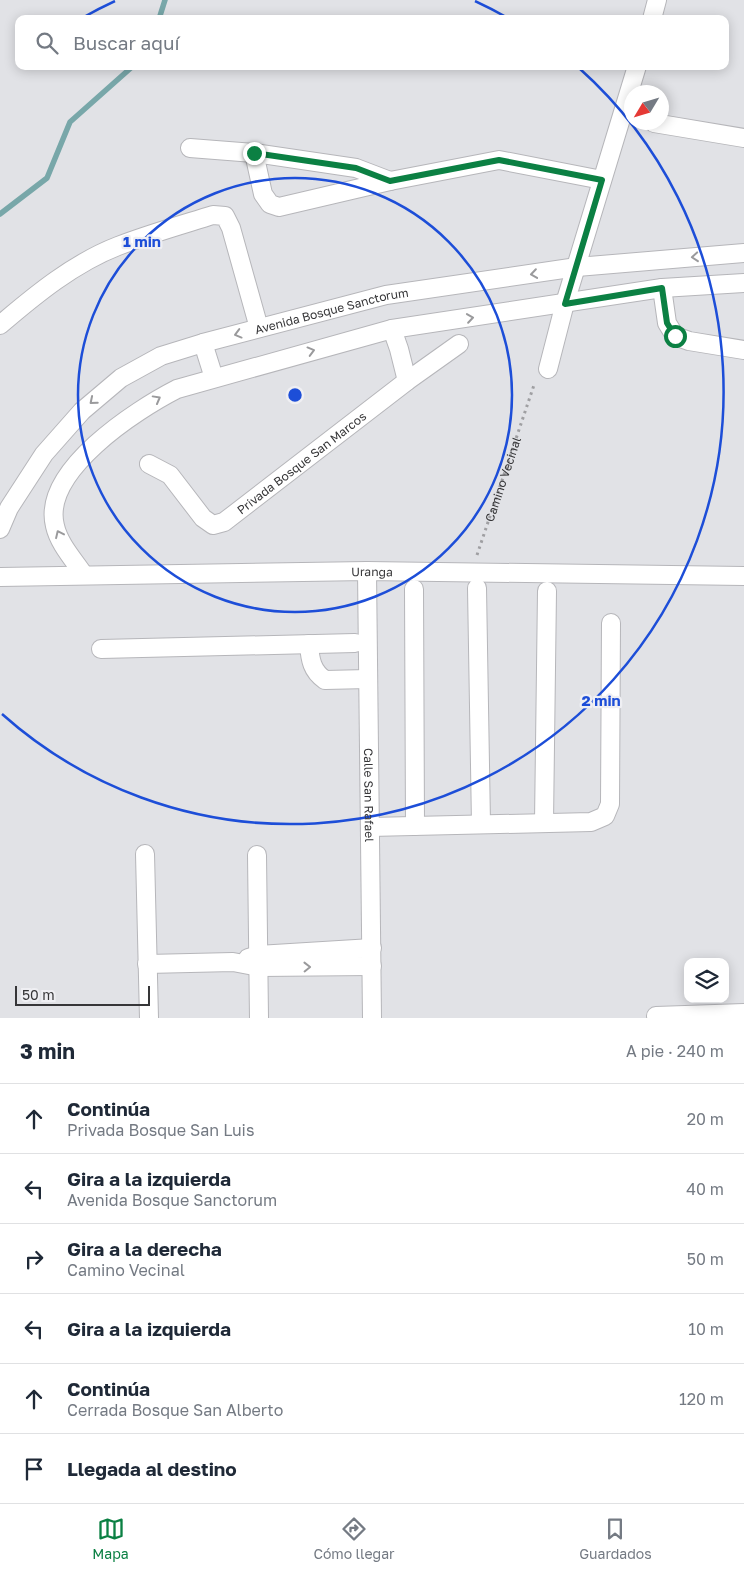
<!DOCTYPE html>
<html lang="es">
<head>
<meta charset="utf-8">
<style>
	:root { --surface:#fff; --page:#f6f6f7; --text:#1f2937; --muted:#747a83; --line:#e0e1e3; --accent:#0b8043 }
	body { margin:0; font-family:"Golos Text",sans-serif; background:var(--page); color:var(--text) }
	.controls { position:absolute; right:15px; bottom:15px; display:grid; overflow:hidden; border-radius:10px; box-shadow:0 2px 12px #0003 }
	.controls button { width:45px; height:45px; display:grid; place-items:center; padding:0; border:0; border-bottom:1px solid var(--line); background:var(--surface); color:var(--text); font:25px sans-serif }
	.compass { position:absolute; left:624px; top:85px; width:45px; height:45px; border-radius:50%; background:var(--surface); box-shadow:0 2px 12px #0003; rotate:232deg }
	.scale { position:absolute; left:15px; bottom:12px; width:135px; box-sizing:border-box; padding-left:5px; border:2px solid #363638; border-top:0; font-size:14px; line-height:18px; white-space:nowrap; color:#363638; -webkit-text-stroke:4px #efeff3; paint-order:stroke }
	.stop { position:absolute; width:15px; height:15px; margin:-11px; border:4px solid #0b8043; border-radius:50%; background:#fff }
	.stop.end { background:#0b8043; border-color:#fff; box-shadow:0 1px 5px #0008 }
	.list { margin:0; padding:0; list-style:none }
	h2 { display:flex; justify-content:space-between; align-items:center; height:65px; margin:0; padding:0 20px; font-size:21px }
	h2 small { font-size:16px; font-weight:400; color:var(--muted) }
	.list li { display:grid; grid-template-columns:32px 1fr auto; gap:15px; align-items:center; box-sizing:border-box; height:70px; padding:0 20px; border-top:1px solid var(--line) }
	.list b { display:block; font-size:19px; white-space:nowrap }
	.list p { margin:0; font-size:16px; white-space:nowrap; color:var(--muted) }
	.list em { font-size:16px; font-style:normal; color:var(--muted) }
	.icon { flex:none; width:28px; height:28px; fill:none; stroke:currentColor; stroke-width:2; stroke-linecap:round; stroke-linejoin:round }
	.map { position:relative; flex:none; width:744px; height:1018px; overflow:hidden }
	.search { position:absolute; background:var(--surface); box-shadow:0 2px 12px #0003; left:15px; right:15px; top:15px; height:55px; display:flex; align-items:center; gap:12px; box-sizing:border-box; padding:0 18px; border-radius:10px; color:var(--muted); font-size:19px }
	.sheet { height:485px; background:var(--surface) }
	nav { display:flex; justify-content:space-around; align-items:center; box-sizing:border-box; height:70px; border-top:1px solid var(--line); background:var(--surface); font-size:14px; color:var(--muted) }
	nav a { display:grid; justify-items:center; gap:2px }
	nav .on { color:var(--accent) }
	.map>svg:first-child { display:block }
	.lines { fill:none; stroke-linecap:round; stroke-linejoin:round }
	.stream { stroke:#78a7a9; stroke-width:5.5 }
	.minor-casing { stroke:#b6b6ba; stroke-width:20 }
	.path { stroke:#9f9fa2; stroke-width:3; stroke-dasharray:2.5 4; stroke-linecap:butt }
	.minor { stroke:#fff; stroke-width:18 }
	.oneway { stroke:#9a9a9c }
	.route { stroke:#0b8043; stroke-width:6 }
	.ring { fill:none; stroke:#1d4ed8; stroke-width:2.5 }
	.labels { text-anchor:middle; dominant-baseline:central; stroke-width:4.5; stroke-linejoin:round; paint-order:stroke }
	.street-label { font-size:12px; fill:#363638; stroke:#efeff3 }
	.centre { fill:#1d4ed8; stroke:#efeff3; stroke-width:2.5 }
	.ring-label { font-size:15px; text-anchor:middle; font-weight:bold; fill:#1d4ed8; stroke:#efeff3; stroke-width:4.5; stroke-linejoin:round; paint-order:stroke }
</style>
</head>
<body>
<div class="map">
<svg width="744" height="1018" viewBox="0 0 744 1018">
	<rect width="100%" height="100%" fill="#e1e2e6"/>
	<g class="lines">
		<path class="stream" d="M 159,19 L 165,0
			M 0,214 L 47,178 L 70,122 L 133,66"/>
		<defs>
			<g id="minor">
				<path d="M 652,19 L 657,0"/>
				<path d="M 654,123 L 744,138"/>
				<path d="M 190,148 L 254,153 L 356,168 L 390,181"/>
				<path d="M 254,153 L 263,194 L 270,204 L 279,207 L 390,181 L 499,160 L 602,180"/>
				<path d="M 662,288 L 667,323 L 675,336 L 689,341 L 744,350"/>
				<path d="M 0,325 C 35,295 74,263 118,246 C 149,234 181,225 213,215 L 225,216 L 231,228 L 259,328"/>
				<path d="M 392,329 L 399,349 L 407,381"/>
				<path d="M 203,343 L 214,378"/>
				<path d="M 548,369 L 565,303 L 637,66"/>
				<path id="s2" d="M 149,464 L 170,475 L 203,518 L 213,525 L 224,522 L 407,381 L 459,344"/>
				<path id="s3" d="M 0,529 L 9,508 L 44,454 L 82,411 L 121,378 L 161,356 L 203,343 L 386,295 L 577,267 L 744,253"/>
				<path id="s4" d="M 367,571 L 372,1018"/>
				<path d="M 84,575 C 74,560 59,544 55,526 C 41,471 136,410 177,389 L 392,329 L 662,288 L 744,283"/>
				<path id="s5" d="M 0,577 L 367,571 L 744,576"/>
				<path d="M 477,588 L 481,824"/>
				<path d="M 414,589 L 415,826"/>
				<path d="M 309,644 C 310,660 312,671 325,680 L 368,679"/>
				<path d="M 101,649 L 355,643"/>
				<path d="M 544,822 L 547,591"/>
				<path d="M 370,827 L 591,822 L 605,816 L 610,804 L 611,623"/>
				<path d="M 145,854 L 149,1018"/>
				<path d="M 257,855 L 259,1018"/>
				<path d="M 248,958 L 258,955 L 372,948"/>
				<path d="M 147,964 L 233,962 L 259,967 L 372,966"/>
				<path d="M 656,1016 L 744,1013"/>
			</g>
		</defs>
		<use href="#minor" class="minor-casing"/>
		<path class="path" id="s1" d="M 477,555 L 534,385"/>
		<use href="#minor" class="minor"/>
	</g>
	<defs><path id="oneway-chevron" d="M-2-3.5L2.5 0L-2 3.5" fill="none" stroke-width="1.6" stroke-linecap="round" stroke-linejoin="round" transform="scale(1.25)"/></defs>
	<g class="oneway">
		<use href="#oneway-chevron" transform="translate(695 257) rotate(175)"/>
		<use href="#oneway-chevron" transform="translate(534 274) rotate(172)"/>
		<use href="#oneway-chevron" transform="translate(470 318) rotate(-8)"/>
		<use href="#oneway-chevron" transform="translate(238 334) rotate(165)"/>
		<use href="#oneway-chevron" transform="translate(311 351) rotate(-15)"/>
		<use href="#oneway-chevron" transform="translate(157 399) rotate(-29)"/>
		<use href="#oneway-chevron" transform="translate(93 401) rotate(140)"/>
		<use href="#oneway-chevron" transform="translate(59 534) rotate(-115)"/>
		<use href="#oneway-chevron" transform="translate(307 967) rotate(-1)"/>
	</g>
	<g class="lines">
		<path class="route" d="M 254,153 L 356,168 L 390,181 L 499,160 L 602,180 L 565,304 L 662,288 L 667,323 L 675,336"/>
	</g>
	<g class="ring">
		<circle cx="295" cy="395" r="217"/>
		<path d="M82 18A433 433 0 0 1 115 1M475 1A433 433 0 0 1 508 18M579 68A433 433 0 1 1 2 714"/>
	</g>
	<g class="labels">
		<g class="street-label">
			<text stroke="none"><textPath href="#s3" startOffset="418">Avenida Bosque Sanctorum</textPath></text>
			<text stroke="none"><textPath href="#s2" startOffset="199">Privada Bosque San Marcos</textPath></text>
			<text stroke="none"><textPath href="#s1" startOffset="80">Camino Vecinal</textPath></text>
			<text stroke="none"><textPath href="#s5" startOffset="372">Uranga</textPath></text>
			<text stroke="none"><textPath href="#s4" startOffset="224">Calle San Rafael</textPath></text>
		</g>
	</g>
	<circle cx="295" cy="395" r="8" class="centre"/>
	<g class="ring-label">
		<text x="142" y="247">1 min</text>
		<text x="601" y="706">2 min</text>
	</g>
</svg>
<div class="controls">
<button><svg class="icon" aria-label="layers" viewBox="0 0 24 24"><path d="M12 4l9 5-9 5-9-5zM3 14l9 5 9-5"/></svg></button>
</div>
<svg class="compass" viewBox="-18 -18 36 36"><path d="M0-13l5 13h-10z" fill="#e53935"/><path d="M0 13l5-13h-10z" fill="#747a83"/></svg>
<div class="scale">50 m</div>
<div class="stop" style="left:675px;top:336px"></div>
<div class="stop end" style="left:254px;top:153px"></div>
<div class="search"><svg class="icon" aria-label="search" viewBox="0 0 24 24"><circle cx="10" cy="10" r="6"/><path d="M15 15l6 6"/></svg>Buscar aquí</div>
</div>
<section class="sheet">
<h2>3 min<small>A pie · 240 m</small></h2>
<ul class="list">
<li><svg class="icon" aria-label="ahead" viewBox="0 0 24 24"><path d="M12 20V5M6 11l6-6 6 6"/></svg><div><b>Continúa</b><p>Privada Bosque San Luis</p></div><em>20 m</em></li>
<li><svg class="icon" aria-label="left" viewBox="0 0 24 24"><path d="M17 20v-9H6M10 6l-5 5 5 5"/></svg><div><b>Gira a la izquierda</b><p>Avenida Bosque Sanctorum</p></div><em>40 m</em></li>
<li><svg class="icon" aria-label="right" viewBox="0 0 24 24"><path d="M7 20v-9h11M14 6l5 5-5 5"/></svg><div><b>Gira a la derecha</b><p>Camino Vecinal</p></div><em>50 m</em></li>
<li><svg class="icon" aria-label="left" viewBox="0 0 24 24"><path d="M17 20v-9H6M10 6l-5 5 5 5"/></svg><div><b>Gira a la izquierda</b></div><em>10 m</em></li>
<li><svg class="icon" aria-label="ahead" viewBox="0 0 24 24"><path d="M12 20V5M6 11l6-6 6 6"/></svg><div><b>Continúa</b><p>Cerrada Bosque San Alberto</p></div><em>120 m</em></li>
<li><svg class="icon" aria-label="arrive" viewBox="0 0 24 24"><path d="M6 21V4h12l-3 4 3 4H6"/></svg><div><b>Llegada al destino</b></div></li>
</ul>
</section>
<nav>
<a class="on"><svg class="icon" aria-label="map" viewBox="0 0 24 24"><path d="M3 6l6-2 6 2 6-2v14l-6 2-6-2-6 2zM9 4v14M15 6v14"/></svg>Mapa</a>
<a><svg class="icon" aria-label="directions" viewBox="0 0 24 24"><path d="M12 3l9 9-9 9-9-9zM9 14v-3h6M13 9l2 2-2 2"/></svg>Cómo llegar</a>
<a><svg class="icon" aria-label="saved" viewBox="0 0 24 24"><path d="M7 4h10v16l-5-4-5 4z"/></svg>Guardados</a>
</nav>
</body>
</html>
